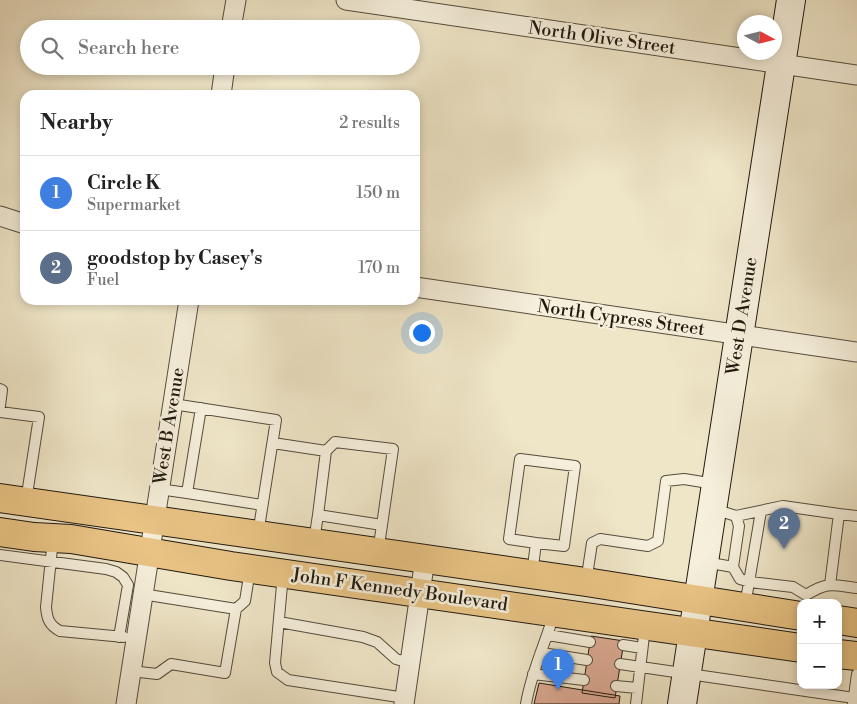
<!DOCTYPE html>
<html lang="en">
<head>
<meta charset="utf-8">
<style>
	:root { --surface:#fff; --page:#f2f2f2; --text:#222; --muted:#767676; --line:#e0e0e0; --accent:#8f2418 }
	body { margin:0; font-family:"Libre Bodoni",serif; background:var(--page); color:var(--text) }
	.controls { position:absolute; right:15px; bottom:15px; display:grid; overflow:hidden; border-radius:10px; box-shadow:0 2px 8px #0003 }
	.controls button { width:45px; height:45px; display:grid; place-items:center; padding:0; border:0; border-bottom:1px solid var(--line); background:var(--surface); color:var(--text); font:25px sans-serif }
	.compass { position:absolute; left:737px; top:15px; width:45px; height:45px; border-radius:50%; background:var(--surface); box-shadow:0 2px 8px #0003; rotate:97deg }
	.you { position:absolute; left:421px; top:332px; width:18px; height:18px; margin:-12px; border:4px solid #fff; border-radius:50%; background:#1a73e8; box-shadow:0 0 0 8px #1a73e833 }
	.badge { display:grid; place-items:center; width:32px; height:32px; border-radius:50%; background:var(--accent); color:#fff; font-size:16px; font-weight:700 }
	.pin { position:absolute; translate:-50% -41px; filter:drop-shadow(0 1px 2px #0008) }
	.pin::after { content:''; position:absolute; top:26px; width:18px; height:15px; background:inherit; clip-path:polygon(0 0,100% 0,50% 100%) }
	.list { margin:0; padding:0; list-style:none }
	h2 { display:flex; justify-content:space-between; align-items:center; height:65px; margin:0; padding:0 20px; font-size:21px }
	h2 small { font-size:16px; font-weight:400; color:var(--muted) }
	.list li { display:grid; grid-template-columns:32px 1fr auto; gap:15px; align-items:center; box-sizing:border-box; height:75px; padding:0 20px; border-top:1px solid var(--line) }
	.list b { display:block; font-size:19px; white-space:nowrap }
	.list p { margin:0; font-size:16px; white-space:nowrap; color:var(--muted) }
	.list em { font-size:16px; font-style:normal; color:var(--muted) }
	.icon { flex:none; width:28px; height:28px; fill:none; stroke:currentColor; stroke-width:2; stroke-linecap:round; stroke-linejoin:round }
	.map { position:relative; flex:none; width:857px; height:704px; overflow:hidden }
	.search { position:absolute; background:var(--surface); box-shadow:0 2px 8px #0003; left:20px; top:20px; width:400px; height:55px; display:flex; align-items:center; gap:12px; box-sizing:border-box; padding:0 18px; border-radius:28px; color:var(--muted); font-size:19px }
	.panel { position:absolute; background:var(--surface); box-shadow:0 2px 8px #0003; left:20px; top:90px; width:400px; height:215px; border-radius:15px }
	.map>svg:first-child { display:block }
	.building { fill:#dcaa94; stroke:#21190f }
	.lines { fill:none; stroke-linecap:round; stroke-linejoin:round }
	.lane-casing { stroke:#544c3d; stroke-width:12 }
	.street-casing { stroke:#544c3d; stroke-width:21 }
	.secondary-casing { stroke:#21190f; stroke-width:30 }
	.primary-casing { stroke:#21190f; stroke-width:30 }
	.lane { stroke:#f5efdb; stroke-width:10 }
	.street { stroke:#f5efdb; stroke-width:19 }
	.secondary { stroke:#f5efdb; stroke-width:28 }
	.primary { stroke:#e8c384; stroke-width:28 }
	.labels { text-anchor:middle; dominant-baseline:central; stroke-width:5; stroke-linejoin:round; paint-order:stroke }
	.street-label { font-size:18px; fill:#21190f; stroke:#f5efdb }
</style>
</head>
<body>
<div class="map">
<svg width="857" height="704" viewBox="0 0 857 704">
	<rect width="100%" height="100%" fill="#efe6c8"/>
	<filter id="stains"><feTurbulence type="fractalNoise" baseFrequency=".004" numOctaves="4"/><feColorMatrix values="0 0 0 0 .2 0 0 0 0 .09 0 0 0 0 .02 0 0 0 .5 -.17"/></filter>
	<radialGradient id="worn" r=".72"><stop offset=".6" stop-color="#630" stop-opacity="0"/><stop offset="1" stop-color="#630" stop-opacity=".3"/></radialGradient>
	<path class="building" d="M 591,636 L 624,641 L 615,698 L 582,693 Z
		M 539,683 L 620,696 L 619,704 L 534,704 Z"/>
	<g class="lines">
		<defs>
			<path id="lane" d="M 0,389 L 2,390 L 0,406
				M 173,404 L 276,420 L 258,534
				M 201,408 L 187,493 L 262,505
				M 0,412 L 39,417 L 26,501
				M 273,443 L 326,451 L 318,515 L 382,525 L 378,552
				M 326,451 L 335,442 L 393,449 L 382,525
				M 159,489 L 187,493
				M 714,509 L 736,516 L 739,526 L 733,567 L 740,579 L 750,582 L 793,587 L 806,595 C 829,581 832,585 857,588
				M 839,514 L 857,516
				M 736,516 L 783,506 L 839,514 L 830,585
				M 53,539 L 46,607 C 47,619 49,625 60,631 L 124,637
				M 314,541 L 318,515
				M 0,555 L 106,569 L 116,572 L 123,577 L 128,585 L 119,637
				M 705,562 L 733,567
				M 283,574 L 275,663 L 277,672 L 288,680 L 405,698
				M 532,574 L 536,543 L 564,546 L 575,466 L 520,459 L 509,539 L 536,543
				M 586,582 L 592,543 L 600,539 L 648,546 L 658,541 L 666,481 L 684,479 L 715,484
				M 142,594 L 236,609 L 245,601 L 250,570
				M 745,606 L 761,511
				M 279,622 L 363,637 L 377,642 L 396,659 L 410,663
				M 548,635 L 590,642
				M 623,645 L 642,648
				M 542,653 L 587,660
				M 620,664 L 854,698
				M 131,671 L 157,674 L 171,664 L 225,673 L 236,609
				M 533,674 L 584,680
				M 616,686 L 637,688
				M 853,703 L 857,674
				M 526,704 C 531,673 545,644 554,614
				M 636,704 L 645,627"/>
			<path id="street" d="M 346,0 L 857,75
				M 231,29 L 236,0
				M 221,95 L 225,66
				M 0,216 L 25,224
				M 415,287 L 857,352
				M 126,704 L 189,300
				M 404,704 L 425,559"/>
			<path id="secondary" d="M 682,704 L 791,0"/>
			<path id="primary" d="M 0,498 L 586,582 L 801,616
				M 0,532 L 34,537 L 71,539 L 231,566 L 801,648
				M 838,620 L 857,623
				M 838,654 L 857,656"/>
		</defs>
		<use href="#lane" class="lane-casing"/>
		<use href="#street" class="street-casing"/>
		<use href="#secondary" class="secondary-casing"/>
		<use href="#primary" class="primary-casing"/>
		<use href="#lane" class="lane"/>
		<use href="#street" class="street"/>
		<use href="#secondary" class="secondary"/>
		<use href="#primary" class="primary"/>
	</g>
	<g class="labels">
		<g class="street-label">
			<text transform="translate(602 38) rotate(8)">North Olive Street</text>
			<text transform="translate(742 316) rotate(-81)">West D Avenue</text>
			<text transform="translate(621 318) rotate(8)">North Cypress Street</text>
			<text transform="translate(169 426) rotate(-81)">West B Avenue</text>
			<text transform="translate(400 590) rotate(8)">John F Kennedy Boulevard</text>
		</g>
	</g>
	<rect width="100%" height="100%" filter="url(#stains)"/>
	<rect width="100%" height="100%" fill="url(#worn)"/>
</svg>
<div class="controls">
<button>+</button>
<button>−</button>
</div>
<svg class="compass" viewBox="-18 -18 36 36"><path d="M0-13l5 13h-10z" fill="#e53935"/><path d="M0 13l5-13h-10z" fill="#767676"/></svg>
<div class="you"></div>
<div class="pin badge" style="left:558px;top:690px;background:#3f7fe0">1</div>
<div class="pin badge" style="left:784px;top:549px;background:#5c6f8a">2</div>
<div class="search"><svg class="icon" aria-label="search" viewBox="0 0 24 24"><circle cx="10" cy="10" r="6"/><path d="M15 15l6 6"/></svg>Search here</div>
<section class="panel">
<h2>Nearby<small>2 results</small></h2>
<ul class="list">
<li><span class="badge" style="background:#3f7fe0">1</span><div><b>Circle K</b><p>Supermarket</p></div><em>150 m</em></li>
<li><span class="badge" style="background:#5c6f8a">2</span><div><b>goodstop by Casey's</b><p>Fuel</p></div><em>170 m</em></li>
</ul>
</section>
</div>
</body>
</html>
